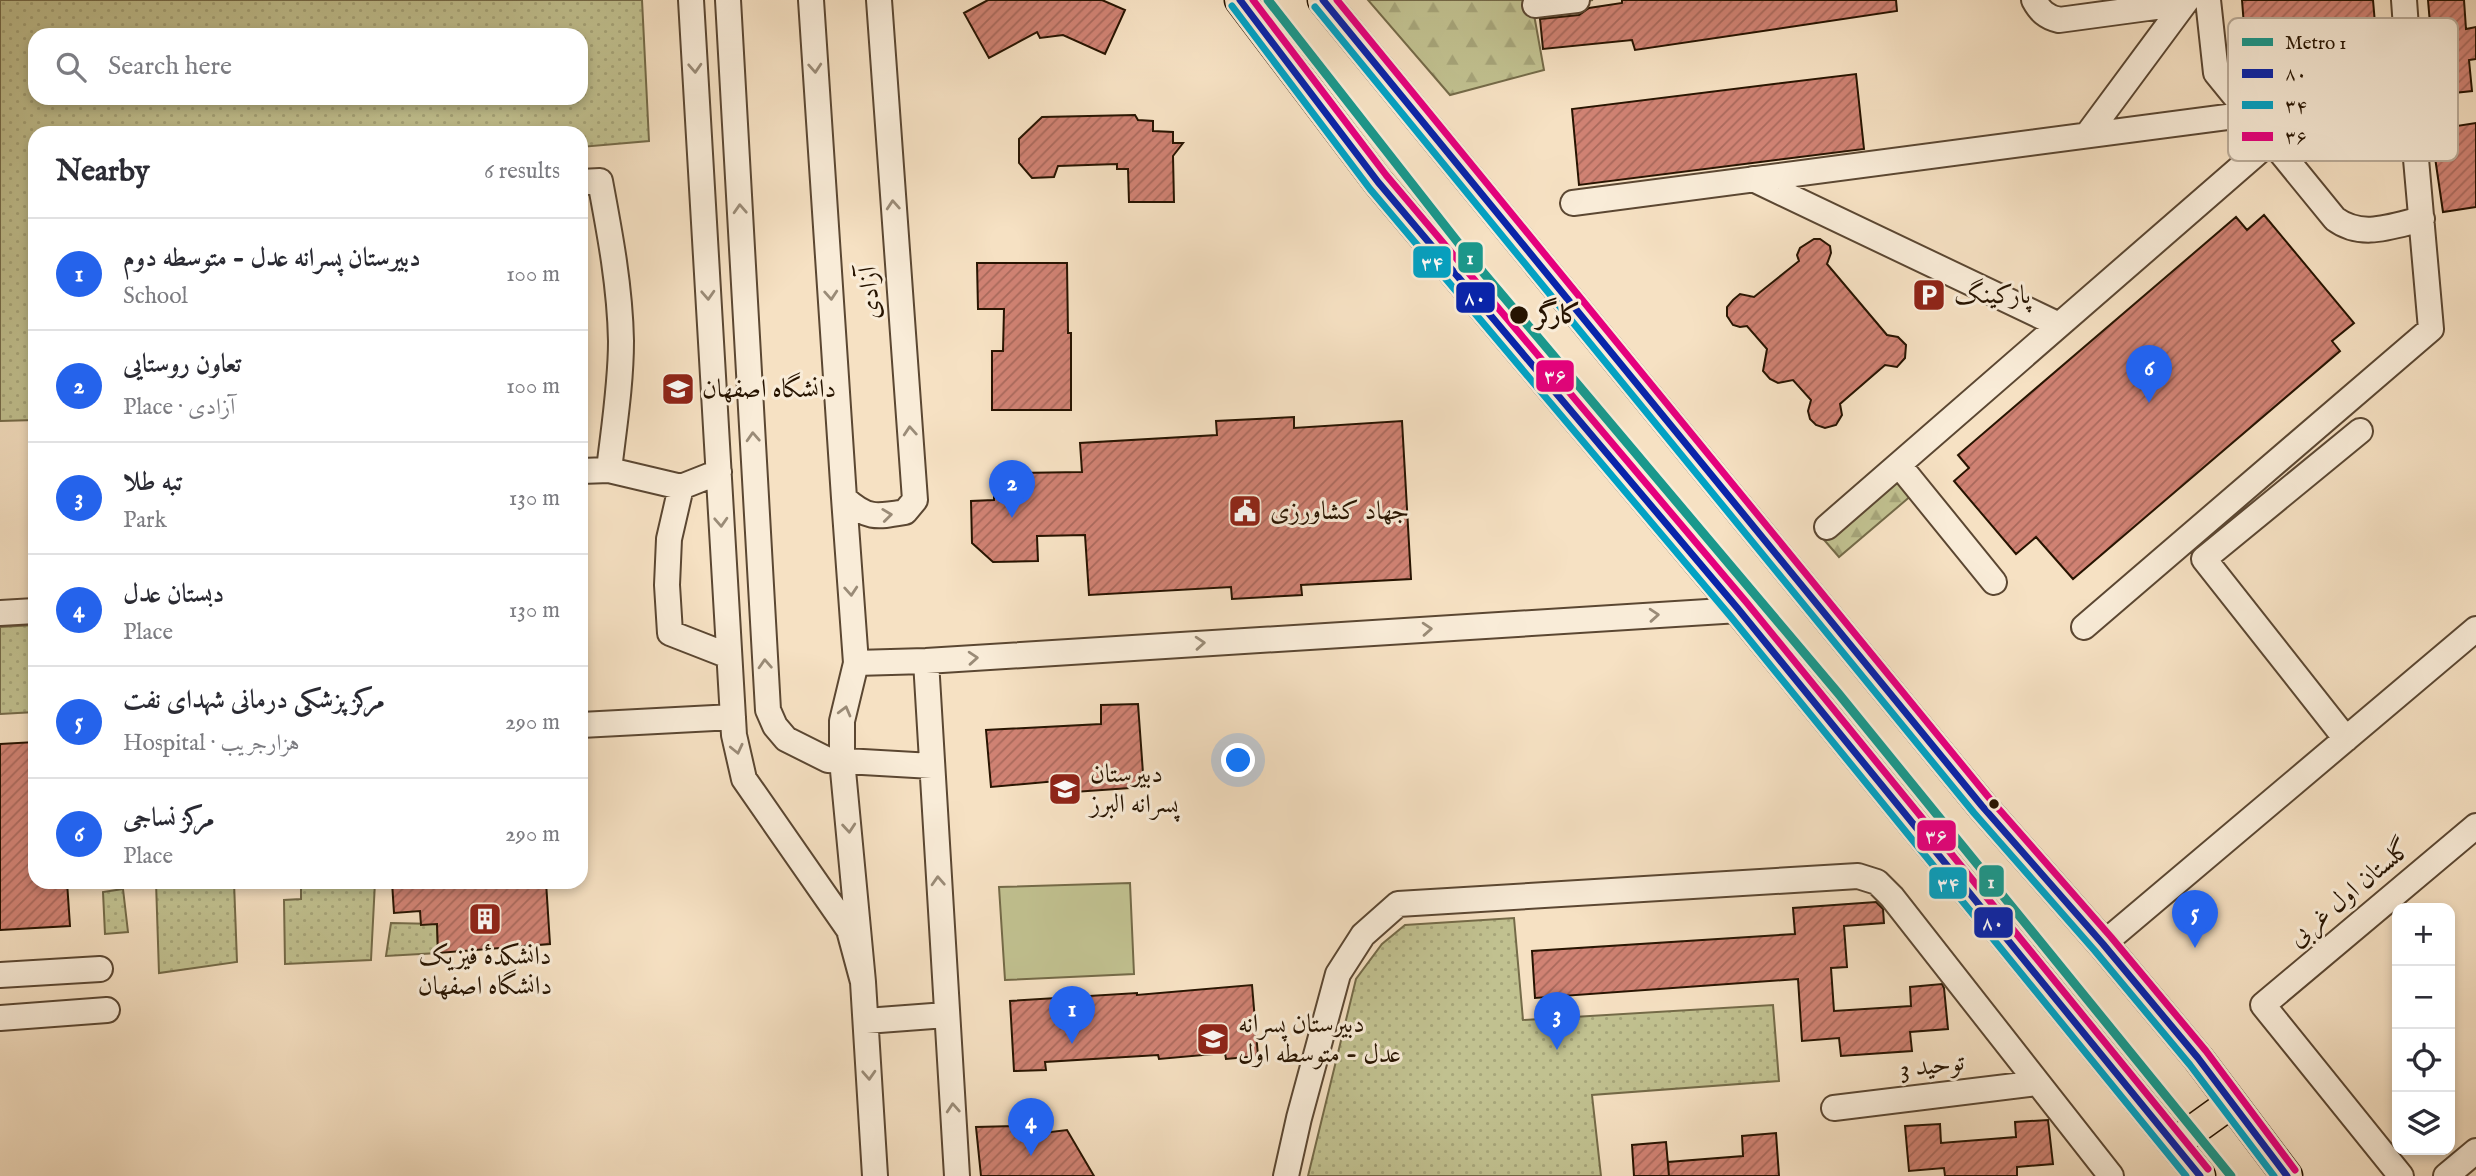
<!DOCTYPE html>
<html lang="en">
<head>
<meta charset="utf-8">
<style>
	:root { --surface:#fff; --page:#f7f7f7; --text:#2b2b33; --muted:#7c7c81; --line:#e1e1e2; --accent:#2563eb }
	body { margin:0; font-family:"IM FELL English",Amiri,serif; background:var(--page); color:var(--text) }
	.controls { position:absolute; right:21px; bottom:21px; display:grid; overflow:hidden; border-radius:14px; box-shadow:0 4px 10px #0003 }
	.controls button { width:63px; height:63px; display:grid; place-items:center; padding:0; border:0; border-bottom:2px solid var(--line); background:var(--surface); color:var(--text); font:35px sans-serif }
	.you { position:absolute; left:1239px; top:761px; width:24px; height:24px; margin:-18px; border:5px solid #fff; border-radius:50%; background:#1a73e8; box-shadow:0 0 0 10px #1a73e833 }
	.badge { display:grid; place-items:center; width:46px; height:46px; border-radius:50%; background:var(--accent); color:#fff; font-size:23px; font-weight:700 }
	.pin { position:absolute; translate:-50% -58px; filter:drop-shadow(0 2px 4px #0008) }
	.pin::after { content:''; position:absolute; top:37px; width:24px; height:21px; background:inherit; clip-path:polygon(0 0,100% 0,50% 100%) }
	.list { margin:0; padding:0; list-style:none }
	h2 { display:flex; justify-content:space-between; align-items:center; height:91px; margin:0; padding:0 28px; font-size:30px }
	h2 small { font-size:23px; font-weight:400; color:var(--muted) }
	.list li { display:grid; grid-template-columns:46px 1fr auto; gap:21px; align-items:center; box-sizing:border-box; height:112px; padding:0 28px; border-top:2px solid var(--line) }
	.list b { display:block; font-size:26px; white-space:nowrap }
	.list p { margin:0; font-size:23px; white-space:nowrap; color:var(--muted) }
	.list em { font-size:23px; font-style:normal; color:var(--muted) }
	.icon { flex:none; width:38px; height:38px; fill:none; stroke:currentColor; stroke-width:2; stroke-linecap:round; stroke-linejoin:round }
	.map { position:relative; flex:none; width:2476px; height:1176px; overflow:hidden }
	.search { position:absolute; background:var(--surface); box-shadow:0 4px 10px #0003; left:28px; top:28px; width:560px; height:77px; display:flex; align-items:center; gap:18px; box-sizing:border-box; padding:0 24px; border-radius:21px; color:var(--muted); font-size:26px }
	.panel { position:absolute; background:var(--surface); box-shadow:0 4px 10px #0003; left:28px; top:126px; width:560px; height:763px; border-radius:21px }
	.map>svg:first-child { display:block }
	.grass { fill:url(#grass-dots); stroke:#746a48; stroke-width:2; fill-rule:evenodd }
	.forest { fill:url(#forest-firs); stroke:#746a48; stroke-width:2 }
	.garden { fill:#c1c190; stroke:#746a48; stroke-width:2 }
	.building { fill:url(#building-hatch); stroke:#271401; stroke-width:2 }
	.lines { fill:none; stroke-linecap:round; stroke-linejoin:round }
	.minor-casing { stroke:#5b4732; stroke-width:28 }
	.major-casing { stroke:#271401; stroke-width:33 }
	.minor { stroke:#f9ecd8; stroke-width:24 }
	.major { stroke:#f6e1c3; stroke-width:30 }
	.bus-1-casing { stroke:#f9ecd8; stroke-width:12 }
	.bus-2-casing { stroke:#f9ecd8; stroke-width:12 }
	.bus-3-casing { stroke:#f9ecd8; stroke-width:12 }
	.bus-1 { stroke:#0924aa; stroke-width:7 }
	.bus-2 { stroke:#02a2c4; stroke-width:7 }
	.bus-3 { stroke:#e5007d; stroke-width:7 }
	.metro-1-casing { stroke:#f9ecd8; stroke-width:14 }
	.metro-1 { stroke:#1a988c; stroke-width:9 }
	.oneway { stroke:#9a8b77 }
	.stop-dot { fill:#271401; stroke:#f9ecd8; stroke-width:2.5 }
	.labels { text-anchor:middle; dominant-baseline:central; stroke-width:6; stroke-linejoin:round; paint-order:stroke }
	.street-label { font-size:26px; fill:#271401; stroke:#f9ecd8 }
	.poi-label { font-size:26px; fill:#271401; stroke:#f9ecd8; text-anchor:start }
	.stop-label { font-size:26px; font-weight:bold; fill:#271401; stroke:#f9ecd8; text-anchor:start }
	.key { fill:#f9ecd8; stroke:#baab98; stroke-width:2 }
	.key-label { font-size:19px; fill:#271401 }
	.line-badge { stroke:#f9ecd8; stroke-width:2.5 }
	.badge-label { font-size:19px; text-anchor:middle; font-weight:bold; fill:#fff }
</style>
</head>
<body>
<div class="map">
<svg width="2476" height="1176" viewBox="0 0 2476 1176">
	<defs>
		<pattern id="grass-dots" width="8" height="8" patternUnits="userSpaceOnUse" patternTransform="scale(1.75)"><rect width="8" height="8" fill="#c1c190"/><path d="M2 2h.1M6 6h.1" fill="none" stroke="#a6a57a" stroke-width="1.8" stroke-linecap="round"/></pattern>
		<pattern id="forest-firs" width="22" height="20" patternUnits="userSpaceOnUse" patternTransform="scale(1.75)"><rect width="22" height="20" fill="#c1c190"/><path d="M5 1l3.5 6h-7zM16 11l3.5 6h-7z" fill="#a6a57a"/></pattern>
		<pattern id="building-hatch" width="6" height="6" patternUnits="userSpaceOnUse" patternTransform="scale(1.75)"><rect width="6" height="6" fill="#d08273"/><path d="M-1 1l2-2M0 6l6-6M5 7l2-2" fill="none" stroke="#a9695c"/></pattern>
	</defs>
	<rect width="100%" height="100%" fill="#f6e1c3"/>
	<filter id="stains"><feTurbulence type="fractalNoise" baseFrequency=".00286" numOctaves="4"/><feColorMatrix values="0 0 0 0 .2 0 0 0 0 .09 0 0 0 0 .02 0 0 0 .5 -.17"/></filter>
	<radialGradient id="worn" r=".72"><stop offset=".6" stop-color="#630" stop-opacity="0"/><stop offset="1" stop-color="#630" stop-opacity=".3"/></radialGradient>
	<path class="grass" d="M 0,0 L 642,0 L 649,141 L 581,147 L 581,133 L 35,133 L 35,420 L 0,421 ZM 35,35 L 581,35 L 581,98 L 35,98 Z
		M 35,625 L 35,712 L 0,714 L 0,627 Z
		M 156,882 L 234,882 L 237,962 L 159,973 Z
		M 301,882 L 375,882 L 371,960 L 285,964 L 284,900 L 301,899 Z
		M 123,889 L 128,932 L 105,934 L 103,892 Z
		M 1514,918 L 1523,1020 L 1773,1005 L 1779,1081 L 1592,1095 L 1601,1176 L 1308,1176 L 1356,979 L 1382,944 L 1405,925 Z
		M 391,923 L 437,924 L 438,953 L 386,956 Z"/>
	<path class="forest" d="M 1368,0 L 1593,0 L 1533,9 L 1544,70 L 1450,95 Z
		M 1899,465 L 1919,489 L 1839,557 L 1819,534 Z"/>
	<path class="garden" d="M 1130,883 L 1134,974 L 1005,980 L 999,887 Z"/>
	<path class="building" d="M 988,0 L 1102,0 L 1125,10 L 1105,54 L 1063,35 L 1040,38 L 1037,32 L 989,58 L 964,13 Z
		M 1622,0 L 1896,0 L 1897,11 L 1635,50 L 1632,40 L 1543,49 L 1540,19 L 1579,15 L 1589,8 L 1622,3 Z
		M 2242,0 L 2373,0 L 2377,47 L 2293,54 L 2291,23 L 2244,26 Z
		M 2428,0 L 2464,0 L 2466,29 L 2476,27 L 2476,59 L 2469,60 L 2472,91 L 2436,95 Z
		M 1856,74 L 1864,149 L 1579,185 L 1572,109 Z
		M 1135,115 L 1138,120 L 1153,121 L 1153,131 L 1173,132 L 1173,143 L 1183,143 L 1173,156 L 1174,202 L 1129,202 L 1128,169 L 1117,169 L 1117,164 L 1058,166 L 1054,177 L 1032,178 L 1019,163 L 1019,139 L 1042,117 Z
		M 2476,123 L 2476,207 L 2443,212 L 2431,130 Z
		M 2264,215 L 2354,323 L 2332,341 L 2340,351 L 2073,579 L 2036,537 L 2016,554 L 1954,481 L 1969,468 L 1958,455 L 2236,217 L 2247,230 Z
		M 1814,239 L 1820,239 L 1830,246 L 1831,253 L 1827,264 L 1887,335 L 1898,337 L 1906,345 L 1905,358 L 1897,367 L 1885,365 L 1840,404 L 1842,415 L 1836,425 L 1825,428 L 1816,425 L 1810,419 L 1808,411 L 1811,400 L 1793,380 L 1778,383 L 1770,379 L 1763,371 L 1767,349 L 1747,326 L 1740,327 L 1733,325 L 1727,316 L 1727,307 L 1733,300 L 1740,294 L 1754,297 L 1799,261 L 1797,255 L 1800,248 Z
		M 977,263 L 1067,263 L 1068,333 L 1071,333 L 1071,410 L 992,410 L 992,351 L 1003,351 L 1004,309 L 978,309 Z
		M 1294,417 L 1294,428 L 1402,421 L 1411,579 L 1301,585 L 1302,595 L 1232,599 L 1231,587 L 1089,595 L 1085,535 L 1037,536 L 1038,561 L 993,562 L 972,543 L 971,501 L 994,500 L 994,483 L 1013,483 L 1013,473 L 1082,472 L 1080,443 L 1217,435 L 1216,421 Z
		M 1138,704 L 1144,787 L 1060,793 L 1057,781 L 991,787 L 986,730 L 1101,724 L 1101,705 Z
		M 35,742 L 35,882 L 67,882 L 70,926 L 0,930 L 0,744 Z
		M 392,882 L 546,882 L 550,944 L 438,953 L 437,924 L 421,925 L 420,911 L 394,913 Z
		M 1876,902 L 1883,909 L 1884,923 L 1844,926 L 1847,967 L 1831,968 L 1834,1011 L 1911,1006 L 1910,987 L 1942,984 L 1944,988 L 1948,1029 L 1910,1032 L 1912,1051 L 1841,1056 L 1839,1038 L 1802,1041 L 1798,979 L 1535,998 L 1532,951 L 1795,934 L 1793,908 Z
		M 1252,985 L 1258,1056 L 1226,1059 L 1225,1053 L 1159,1059 L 1158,1055 L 1045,1062 L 1046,1070 L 1014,1071 L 1010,1001 L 1137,993 L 1137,995 Z
		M 2048,1120 L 2053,1164 L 2017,1167 L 2017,1176 L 1945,1176 L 1944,1168 L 1909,1171 L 1905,1126 L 1940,1124 L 1941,1143 L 2016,1137 L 2015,1122 Z
		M 1014,1126 L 1018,1136 L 1067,1130 L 1094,1176 L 981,1176 L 976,1127 Z
		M 1776,1133 L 1779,1176 L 1669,1176 L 1668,1162 L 1743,1156 L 1742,1136 Z
		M 1666,1142 L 1669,1176 L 1634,1176 L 1632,1145 Z"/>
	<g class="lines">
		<defs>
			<path id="minor" d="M 691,0 L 734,735 L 744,779 L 849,930 L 863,982
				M 728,0 L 768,710 L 775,726 L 786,739 L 828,760 L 932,766
				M 811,0 L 844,498 C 867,519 876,517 905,512 L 915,500 L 879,0
				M 2034,0 C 2040,11 2046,17 2059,20 L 2185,3
				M 2208,0 L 2216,73 L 2335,219 C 2362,239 2392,226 2422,219
				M 1535,5 L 1577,0
				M 2087,135 L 2187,0
				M 1753,179 L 2059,325
				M 581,182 L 600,181 C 610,234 620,287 621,341 C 621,384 614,427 609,470
				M 1573,203 L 2250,114
				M 1899,465 L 1994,582
				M 581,471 L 609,470 L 681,487 L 719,472
				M 681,487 L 669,539 L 667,585 L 670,633 L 729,656
				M 844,498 L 856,663 L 842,721 L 842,760 L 863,982 L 875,1176
				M 1827,527 L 2272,140 L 2413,125
				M 0,613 L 35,611
				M 2084,627 L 2431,329 L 2413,125 L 2404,0
				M 926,661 L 957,1176
				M 856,663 L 926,661 L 1739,610
				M 581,725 L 733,717
				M 2346,739 L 2204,559 L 2360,431
				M 2103,944 L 2476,629
				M 0,975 L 100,969
				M 0,1018 L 107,1010
				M 866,1021 L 946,1015
				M 1834,1108 L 2038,1083
				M 1286,1176 L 1299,1118 L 1338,974 L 1363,935 L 1398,904 L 1858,876 L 1877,882 L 1892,897 L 2111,1176
				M 2401,1176 L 2263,1005 L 2476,826
				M 2446,1176 L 2476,1151"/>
			<path id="major" d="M 1240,0 L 1378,182 L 1739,610 L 2200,1176
				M 1323,0 L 1982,806 L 2103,944 L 2198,1058 L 2287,1176
				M 2174,1144 L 2231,1103"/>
		</defs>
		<use href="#minor" class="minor-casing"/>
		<use href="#major" class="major-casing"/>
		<use href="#minor" class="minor"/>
		<use href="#major" class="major"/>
		<defs>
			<path id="bus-1" d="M 1240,0 L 1378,182 L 1739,610 L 2200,1176
				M 1323,0 L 1982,806 L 2103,944 L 2198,1058 L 2287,1176"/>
			<path id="bus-2" d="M 1232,6 L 1370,189 L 1731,617 L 2186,1176
				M 1315,7 L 1974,813 L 2095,951 L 2190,1065 L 2274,1176"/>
			<path id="bus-3" d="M 1253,0 L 1386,175 L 1747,603 L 2208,1169
				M 1337,0 L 1990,799 L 2111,937 L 2206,1051 L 2295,1170"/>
		</defs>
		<use href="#bus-1" class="bus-1-casing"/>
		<use href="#bus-2" class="bus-2-casing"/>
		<use href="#bus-3" class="bus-3-casing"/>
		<use href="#bus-1" class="bus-1"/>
		<use href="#bus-2" class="bus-2"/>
		<use href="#bus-3" class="bus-3"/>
		<defs>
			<path id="metro-1" d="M 1268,0 L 1460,245 L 1838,693 L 2231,1176"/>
		</defs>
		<use href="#metro-1" class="metro-1-casing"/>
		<use href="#metro-1" class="metro-1"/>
	</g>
	<defs><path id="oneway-chevron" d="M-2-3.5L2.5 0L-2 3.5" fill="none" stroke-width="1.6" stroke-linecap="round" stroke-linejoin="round" transform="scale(1.75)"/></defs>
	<g class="oneway">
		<use href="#oneway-chevron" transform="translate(695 68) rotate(87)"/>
		<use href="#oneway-chevron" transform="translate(815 68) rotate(86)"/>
		<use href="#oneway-chevron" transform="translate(893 205) rotate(-94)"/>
		<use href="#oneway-chevron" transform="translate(740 209) rotate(-93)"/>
		<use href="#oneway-chevron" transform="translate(708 295) rotate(87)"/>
		<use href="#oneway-chevron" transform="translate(831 295) rotate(86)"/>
		<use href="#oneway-chevron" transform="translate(910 431) rotate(-94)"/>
		<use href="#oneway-chevron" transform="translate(753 437) rotate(-93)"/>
		<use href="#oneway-chevron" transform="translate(887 515) rotate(-7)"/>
		<use href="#oneway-chevron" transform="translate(721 522) rotate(87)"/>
		<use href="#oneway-chevron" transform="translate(851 591) rotate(86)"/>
		<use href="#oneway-chevron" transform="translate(1654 615) rotate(-4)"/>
		<use href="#oneway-chevron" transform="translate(1427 629) rotate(-4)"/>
		<use href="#oneway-chevron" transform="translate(1200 643) rotate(-4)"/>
		<use href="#oneway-chevron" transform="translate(973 658) rotate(-4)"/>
		<use href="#oneway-chevron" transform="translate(765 664) rotate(-93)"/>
		<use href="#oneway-chevron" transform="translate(845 711) rotate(-75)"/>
		<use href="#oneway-chevron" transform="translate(737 749) rotate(77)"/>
		<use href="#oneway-chevron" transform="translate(849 828) rotate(85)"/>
		<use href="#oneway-chevron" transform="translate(938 881) rotate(-93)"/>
		<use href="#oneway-chevron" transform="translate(869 1075) rotate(87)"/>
		<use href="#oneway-chevron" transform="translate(953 1108) rotate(-94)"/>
	</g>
	<defs>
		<symbol id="parking-square" viewBox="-11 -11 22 22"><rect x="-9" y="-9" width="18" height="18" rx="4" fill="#8f2418" stroke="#f9ecd8"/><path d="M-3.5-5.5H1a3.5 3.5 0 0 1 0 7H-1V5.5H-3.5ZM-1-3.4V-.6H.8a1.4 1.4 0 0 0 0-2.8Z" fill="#fff"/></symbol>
		<symbol id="university-square" viewBox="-11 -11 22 22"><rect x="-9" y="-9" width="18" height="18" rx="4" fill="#8f2418" stroke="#f9ecd8"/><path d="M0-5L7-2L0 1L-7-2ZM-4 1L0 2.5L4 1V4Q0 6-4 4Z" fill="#fff"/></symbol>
		<symbol id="civic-square" viewBox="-11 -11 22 22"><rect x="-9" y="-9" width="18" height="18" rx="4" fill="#8f2418" stroke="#f9ecd8"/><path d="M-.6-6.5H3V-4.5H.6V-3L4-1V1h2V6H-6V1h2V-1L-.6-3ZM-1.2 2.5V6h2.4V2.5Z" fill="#fff"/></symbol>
		<symbol id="school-square" viewBox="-11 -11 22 22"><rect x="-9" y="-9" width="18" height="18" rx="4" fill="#8f2418" stroke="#f9ecd8"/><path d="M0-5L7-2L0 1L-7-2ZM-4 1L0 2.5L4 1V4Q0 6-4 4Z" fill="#fff"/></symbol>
		<symbol id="building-square" viewBox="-11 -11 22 22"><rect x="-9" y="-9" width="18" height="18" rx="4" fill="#8f2418" stroke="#f9ecd8"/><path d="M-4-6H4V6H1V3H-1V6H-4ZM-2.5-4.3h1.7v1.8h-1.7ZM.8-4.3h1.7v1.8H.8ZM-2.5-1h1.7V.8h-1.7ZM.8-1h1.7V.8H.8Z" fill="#fff"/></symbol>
	</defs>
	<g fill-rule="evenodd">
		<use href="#parking-square" x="1910" y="276" width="38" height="38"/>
		<use href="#university-square" x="659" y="370" width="38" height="38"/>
		<use href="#civic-square" x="1226" y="492" width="38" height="38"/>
		<use href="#school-square" x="1046" y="770" width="38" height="38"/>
		<use href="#building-square" x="466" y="900" width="38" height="38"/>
		<use href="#school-square" x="1194" y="1020" width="38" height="38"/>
	</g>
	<g class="stop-dot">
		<circle cx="1519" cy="315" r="10"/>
		<circle cx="1994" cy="804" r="6"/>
	</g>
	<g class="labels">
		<g class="street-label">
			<text transform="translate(870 293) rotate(-94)">آزادی</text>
			<text transform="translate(2350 893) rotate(-40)">گلستان اول غربی</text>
			<text transform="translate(1932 1066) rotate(-7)">توحید 3</text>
		</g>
		<g class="poi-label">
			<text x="1954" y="295">پارکینگ</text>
			<text x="702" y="389">دانشگاه اصفهان</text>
			<text x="1270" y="511">جهاد کشاورزی</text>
			<text x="1090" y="774">دبیرستان<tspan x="1090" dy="30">پسرانه البرز</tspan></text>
			<text x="485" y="956" text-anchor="middle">دانشکدهٔ فیزیک<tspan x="485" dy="30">دانشگاه اصفهان</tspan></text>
			<text x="1238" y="1024">دبیرستان پسرانه<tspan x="1238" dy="30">عدل - متوسطه اول</tspan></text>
		</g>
		<g class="stop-label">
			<text x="1536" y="315">کارگر</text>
		</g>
	</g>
	<rect x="2228" y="18" width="230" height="143" rx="10" class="key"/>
	<rect x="2242" y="38" width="31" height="8" fill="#1a988c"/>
	<rect x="2242" y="69" width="31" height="9" fill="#0924aa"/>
	<rect x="2242" y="101" width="31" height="8" fill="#02a2c4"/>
	<rect x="2242" y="132" width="31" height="9" fill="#e5007d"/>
	<g class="key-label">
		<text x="2285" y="49">Metro 1</text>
		<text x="2285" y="80">۸۰</text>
		<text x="2285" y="112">۳۴</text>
		<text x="2285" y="143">۳۶</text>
	</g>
	<g class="line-badge">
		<rect x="1457" y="241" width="27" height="33" rx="7" fill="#1a988c"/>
		<rect x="1412" y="245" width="40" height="34" rx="7" fill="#02a2c4"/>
		<rect x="1455" y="281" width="41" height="33" rx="7" fill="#0924aa"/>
		<rect x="1535" y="359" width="40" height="34" rx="7" fill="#e5007d"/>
		<rect x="1916" y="819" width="41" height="33" rx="7" fill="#e5007d"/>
		<rect x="1978" y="864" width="27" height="34" rx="7" fill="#1a988c"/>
		<rect x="1928" y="866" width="40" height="34" rx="7" fill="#02a2c4"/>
		<rect x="1973" y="906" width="41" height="33" rx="7" fill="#0924aa"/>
	</g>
	<g class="badge-label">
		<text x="1470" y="264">1</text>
		<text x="1432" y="269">۳۴</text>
		<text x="1475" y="304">۸۰</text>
		<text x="1555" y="382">۳۶</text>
		<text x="1936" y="842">۳۶</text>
		<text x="1991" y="888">1</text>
		<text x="1948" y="890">۳۴</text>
		<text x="1993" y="929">۸۰</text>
	</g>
	<rect width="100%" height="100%" filter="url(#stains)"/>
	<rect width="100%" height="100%" fill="url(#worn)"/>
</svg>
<div class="controls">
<button>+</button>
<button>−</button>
<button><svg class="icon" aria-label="locate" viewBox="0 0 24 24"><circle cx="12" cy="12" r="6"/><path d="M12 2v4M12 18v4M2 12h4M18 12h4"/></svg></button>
<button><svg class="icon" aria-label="layers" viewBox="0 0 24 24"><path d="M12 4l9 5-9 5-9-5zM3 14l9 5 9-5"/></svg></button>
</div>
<div class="you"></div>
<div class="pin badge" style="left:1072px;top:1044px">1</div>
<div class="pin badge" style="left:1012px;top:518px">2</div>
<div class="pin badge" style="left:1557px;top:1050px">3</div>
<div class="pin badge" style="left:1031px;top:1156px">4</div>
<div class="pin badge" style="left:2195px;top:948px">5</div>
<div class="pin badge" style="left:2149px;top:403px">6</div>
<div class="search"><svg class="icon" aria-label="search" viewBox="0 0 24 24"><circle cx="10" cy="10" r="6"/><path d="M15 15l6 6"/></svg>Search here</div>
<section class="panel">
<h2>Nearby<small>6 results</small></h2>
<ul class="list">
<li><span class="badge">1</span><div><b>دبیرستان پسرانه عدل - متوسطه دوم</b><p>School</p></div><em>100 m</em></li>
<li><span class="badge">2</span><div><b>تعاون روستایی</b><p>Place · آزادی</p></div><em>100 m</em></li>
<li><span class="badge">3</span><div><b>تبه طلا</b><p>Park</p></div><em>130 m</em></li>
<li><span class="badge">4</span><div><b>دبستان عدل</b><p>Place</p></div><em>130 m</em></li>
<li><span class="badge">5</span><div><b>مرکز پزشکی درمانی شهدای نفت</b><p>Hospital · هزارجریب</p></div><em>290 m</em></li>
<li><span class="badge">6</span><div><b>مرکز نساجی</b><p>Place</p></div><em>290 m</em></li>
</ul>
</section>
</div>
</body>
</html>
